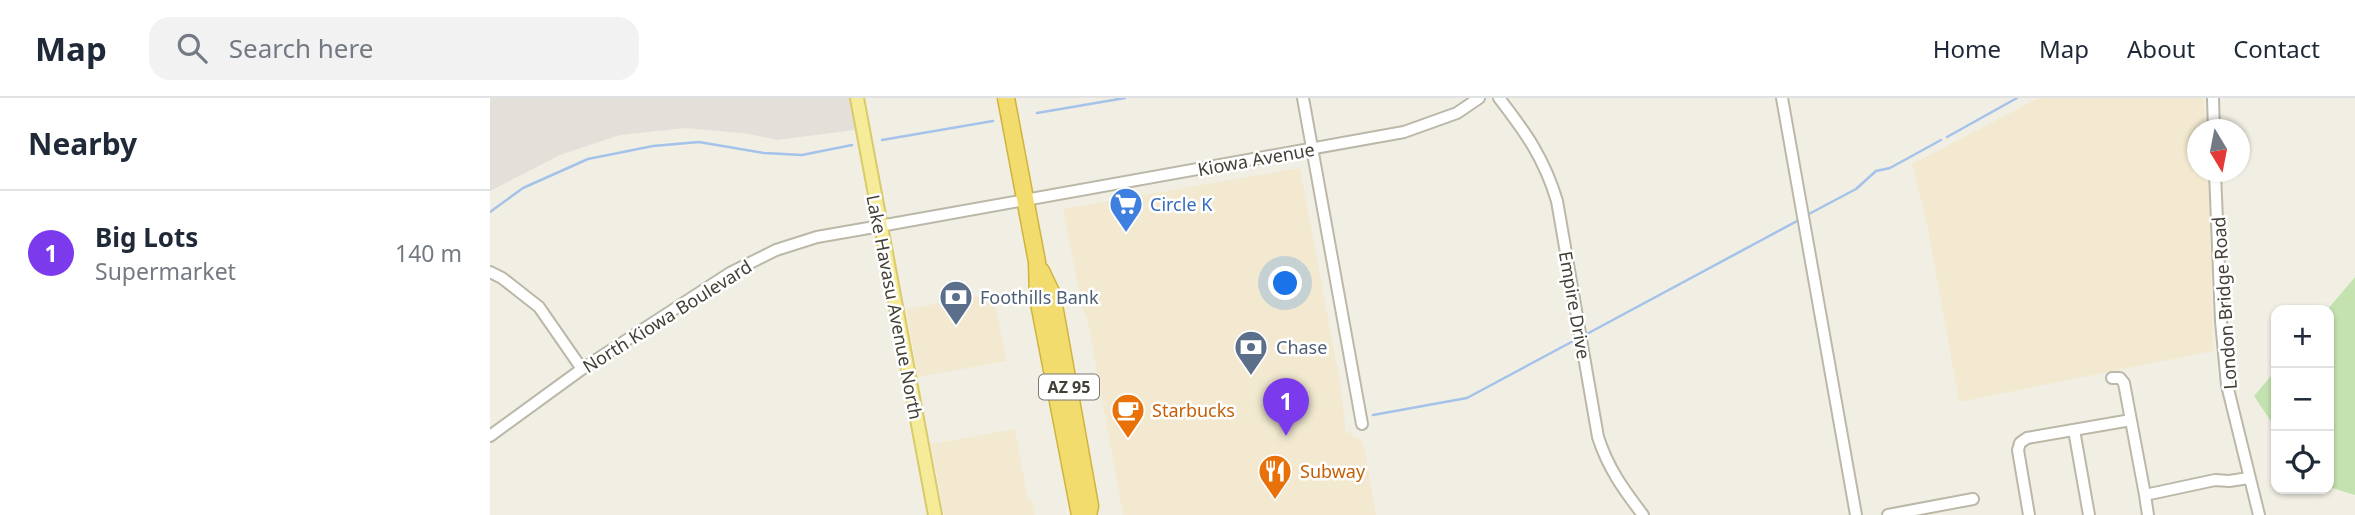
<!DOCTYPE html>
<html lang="en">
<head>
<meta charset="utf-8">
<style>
	:root { --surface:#fff; --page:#f2f2f3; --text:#1f2937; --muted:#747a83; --line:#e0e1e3; --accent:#7c3aed }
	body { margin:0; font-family:"Noto Sans",sans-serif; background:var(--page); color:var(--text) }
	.controls { position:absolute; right:21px; bottom:21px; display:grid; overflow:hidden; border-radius:14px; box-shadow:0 2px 5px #0004 }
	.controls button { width:63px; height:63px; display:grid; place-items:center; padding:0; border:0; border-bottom:2px solid var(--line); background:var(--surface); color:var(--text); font:35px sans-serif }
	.compass { position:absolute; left:1697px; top:21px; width:63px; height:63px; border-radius:50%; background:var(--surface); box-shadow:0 2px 5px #0004; rotate:170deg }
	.you { position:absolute; left:796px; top:186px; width:24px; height:24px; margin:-18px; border:5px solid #fff; border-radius:50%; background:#1a73e8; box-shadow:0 0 0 10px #1a73e833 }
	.badge { display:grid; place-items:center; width:46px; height:46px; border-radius:50%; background:var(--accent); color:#fff; font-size:23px; font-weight:700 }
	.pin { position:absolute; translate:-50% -58px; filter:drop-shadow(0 2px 4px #0008) }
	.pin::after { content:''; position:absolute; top:37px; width:24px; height:21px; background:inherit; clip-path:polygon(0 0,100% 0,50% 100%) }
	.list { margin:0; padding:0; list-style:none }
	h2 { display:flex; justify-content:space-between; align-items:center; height:91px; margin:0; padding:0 28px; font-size:30px }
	h2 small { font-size:23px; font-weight:400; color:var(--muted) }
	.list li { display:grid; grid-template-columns:46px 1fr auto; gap:21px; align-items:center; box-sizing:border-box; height:126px; padding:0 28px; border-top:2px solid var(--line) }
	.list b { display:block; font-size:26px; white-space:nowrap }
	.list p { margin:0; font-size:23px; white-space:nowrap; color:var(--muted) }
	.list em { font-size:23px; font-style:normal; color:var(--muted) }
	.icon { flex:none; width:38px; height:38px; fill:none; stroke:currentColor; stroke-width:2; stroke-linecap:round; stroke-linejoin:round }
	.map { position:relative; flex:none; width:1865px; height:417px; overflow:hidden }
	header { display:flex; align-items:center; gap:42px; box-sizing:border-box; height:98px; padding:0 35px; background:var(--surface); border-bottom:2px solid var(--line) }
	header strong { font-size:33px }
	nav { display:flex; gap:38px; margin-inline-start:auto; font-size:24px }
	.search { width:490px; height:63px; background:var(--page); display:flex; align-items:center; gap:18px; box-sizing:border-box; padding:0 24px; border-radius:21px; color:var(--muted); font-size:26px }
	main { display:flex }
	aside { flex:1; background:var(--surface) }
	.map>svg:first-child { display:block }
	.commercial { fill:#f2e9d0 }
	.industrial { fill:#e3e0d9 }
	.green { fill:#c3e2b0 }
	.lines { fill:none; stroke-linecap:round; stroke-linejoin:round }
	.stream { stroke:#a4c2ea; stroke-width:2.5 }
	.minor-casing { stroke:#bbb8a8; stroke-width:14 }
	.major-casing { stroke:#d9ca6a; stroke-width:16 }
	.highway-casing { stroke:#d0b33f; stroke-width:19 }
	.minor { stroke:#fff; stroke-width:10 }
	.major { stroke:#f6eb98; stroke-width:12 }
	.highway { stroke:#f2dc6e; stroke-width:16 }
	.labels { text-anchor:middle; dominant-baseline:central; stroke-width:5; stroke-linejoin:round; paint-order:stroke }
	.shield { fill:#fff; stroke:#7b7972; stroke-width:2 }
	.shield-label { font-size:16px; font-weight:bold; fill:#423f35 }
	.street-label { font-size:18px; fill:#423f35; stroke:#fff }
	.shop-label { font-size:18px; fill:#366cbe; stroke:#fff; text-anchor:start }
	.service-label { font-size:18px; fill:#4e5e75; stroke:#fff; text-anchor:start }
	.food-label { font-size:18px; fill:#c56008; stroke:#fff; text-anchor:start }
</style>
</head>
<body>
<header>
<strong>Map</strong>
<div class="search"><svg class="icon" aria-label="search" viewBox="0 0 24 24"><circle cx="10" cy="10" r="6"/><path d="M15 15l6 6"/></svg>Search here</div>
<nav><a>Home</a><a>Map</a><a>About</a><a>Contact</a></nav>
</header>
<main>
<aside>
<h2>Nearby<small></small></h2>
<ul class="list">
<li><span class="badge">1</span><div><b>Big Lots</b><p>Supermarket</p></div><em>140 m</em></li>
</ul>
</aside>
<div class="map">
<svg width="1865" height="417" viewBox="0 0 1865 417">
	<rect width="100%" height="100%" fill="#f1efe4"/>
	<path class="commercial" d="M 1549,0 L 1713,0 L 1717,31 L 1708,32 L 1708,74 L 1719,74 L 1723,253 L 1469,304 L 1437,126 L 1422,66 Z
		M 810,70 L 850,284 L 856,335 L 860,334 L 863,339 L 871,341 L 875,353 L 886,417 L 633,417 L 597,219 L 593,212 L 573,111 Z
		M 503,196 L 517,263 L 428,279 L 416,211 Z
		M 525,331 L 538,402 L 542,402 L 545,417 L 454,417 L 441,346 Z"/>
	<path class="industrial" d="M 0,0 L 361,0 L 365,32 L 287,42 L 259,36 L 196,30 L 130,37 L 70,57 L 0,93 Z"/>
	<path class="green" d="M 1865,179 L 1865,397 L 1839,389 L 1839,212 L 1837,212 Z
		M 1786,272 L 1786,331 L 1764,298 Z"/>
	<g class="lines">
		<path class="stream" d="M 547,15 L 635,0
			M 1457,39 L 1527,0
			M 392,42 L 503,23
			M 0,114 L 33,90 L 98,61 L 163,48 L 209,44 L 274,55 L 312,57 L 362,47
			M 1317,117 L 1366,91 L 1386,73 L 1400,70 L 1451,42
			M 1093,238 L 1309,122
			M 883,317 L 977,300 L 1087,241"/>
		<defs>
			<path id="minor" d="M 813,0 L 872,326
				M 1009,0 C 1036,35 1054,60 1067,103 L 1108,339 C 1118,370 1133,391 1153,417
				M 1292,0 L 1366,417
				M 1723,0 L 1724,32
				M 1725,74 L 1731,223 L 1737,287 L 1769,417
				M 0,174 L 12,180 L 49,209 L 92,271
				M 1622,280 L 1630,280 L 1634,285 L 1655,397 L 1725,382 L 1739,383 L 1759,380
				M 1584,332 L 1599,417
				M 0,338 L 92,271 L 240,175 L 286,152 L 327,139 L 390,128 L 914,34 L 967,15 L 989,0
				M 1655,397 L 1658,417
				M 1398,417 L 1483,401
				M 1539,417 L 1528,352 L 1530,345 L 1537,340 L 1641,322"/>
			<path id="major" d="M 367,0 L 445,417"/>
			<path id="highway" d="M 516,0 L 547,164 L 548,200 L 590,417
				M 551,173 L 562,196 L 600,408 L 598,417"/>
		</defs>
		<use href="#minor" class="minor-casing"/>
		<use href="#major" class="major-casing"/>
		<use href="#highway" class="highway-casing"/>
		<use href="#minor" class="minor"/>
		<use href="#major" class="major"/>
		<use href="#highway" class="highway"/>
	</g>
	<defs>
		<symbol id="supermarket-pin" viewBox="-11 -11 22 30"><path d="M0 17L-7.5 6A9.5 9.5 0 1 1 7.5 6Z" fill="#3f7fe0" stroke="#fff"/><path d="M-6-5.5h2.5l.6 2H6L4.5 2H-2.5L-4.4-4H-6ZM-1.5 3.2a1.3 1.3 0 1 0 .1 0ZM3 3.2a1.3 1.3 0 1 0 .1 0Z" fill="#fff"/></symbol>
		<symbol id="bank-pin" viewBox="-11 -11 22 30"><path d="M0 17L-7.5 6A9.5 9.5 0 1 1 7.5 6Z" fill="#5c6f8a" stroke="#fff"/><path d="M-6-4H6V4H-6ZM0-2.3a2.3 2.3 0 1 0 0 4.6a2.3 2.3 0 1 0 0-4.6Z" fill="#fff"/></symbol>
		<symbol id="cafe-pin" viewBox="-11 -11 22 30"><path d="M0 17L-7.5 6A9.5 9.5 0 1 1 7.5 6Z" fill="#e8710a" stroke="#fff"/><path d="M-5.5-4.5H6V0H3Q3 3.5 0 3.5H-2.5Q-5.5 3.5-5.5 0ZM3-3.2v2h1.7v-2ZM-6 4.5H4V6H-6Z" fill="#fff"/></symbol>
		<symbol id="restaurant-pin" viewBox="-11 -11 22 30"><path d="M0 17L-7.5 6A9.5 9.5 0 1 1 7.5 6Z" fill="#e8710a" stroke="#fff"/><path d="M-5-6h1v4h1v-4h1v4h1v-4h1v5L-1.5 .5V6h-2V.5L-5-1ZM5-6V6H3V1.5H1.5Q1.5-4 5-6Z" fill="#fff"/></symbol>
	</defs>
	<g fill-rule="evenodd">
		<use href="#supermarket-pin" x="617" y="87" width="38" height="52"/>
		<use href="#bank-pin" x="447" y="180" width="38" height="52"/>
		<use href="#bank-pin" x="742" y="230" width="38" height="52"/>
		<use href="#cafe-pin" x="619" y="293" width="38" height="52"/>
		<use href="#restaurant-pin" x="766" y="354" width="38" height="52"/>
	</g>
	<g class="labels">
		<rect class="shield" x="549" y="276.5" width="60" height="25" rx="5"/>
		<g class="shield-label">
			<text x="579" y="289">AZ 95</text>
		</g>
		<g class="street-label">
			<text transform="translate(766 61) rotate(-10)">Kiowa Avenue</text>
			<text transform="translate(1734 205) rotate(-94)">London Bridge Road</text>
			<text transform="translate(1085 207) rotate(80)">Empire Drive</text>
			<text transform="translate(405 209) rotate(79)">Lake Havasu Avenue North</text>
			<text transform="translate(177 218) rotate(-32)">North Kiowa Boulevard</text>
		</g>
		<g class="shop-label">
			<text x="660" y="106">Circle K</text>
		</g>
		<g class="service-label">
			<text x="490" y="199">Foothills Bank</text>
			<text x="786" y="249">Chase</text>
		</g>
		<g class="food-label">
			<text x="662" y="312">Starbucks</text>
			<text x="810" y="373">Subway</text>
		</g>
	</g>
</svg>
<div class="controls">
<button>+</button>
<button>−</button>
<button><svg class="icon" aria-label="locate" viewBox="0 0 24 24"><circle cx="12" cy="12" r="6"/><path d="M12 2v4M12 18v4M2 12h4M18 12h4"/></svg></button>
</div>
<svg class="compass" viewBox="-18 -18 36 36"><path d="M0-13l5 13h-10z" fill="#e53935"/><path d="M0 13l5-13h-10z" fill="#747a83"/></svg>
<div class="you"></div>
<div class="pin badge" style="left:796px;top:338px">1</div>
</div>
</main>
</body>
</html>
